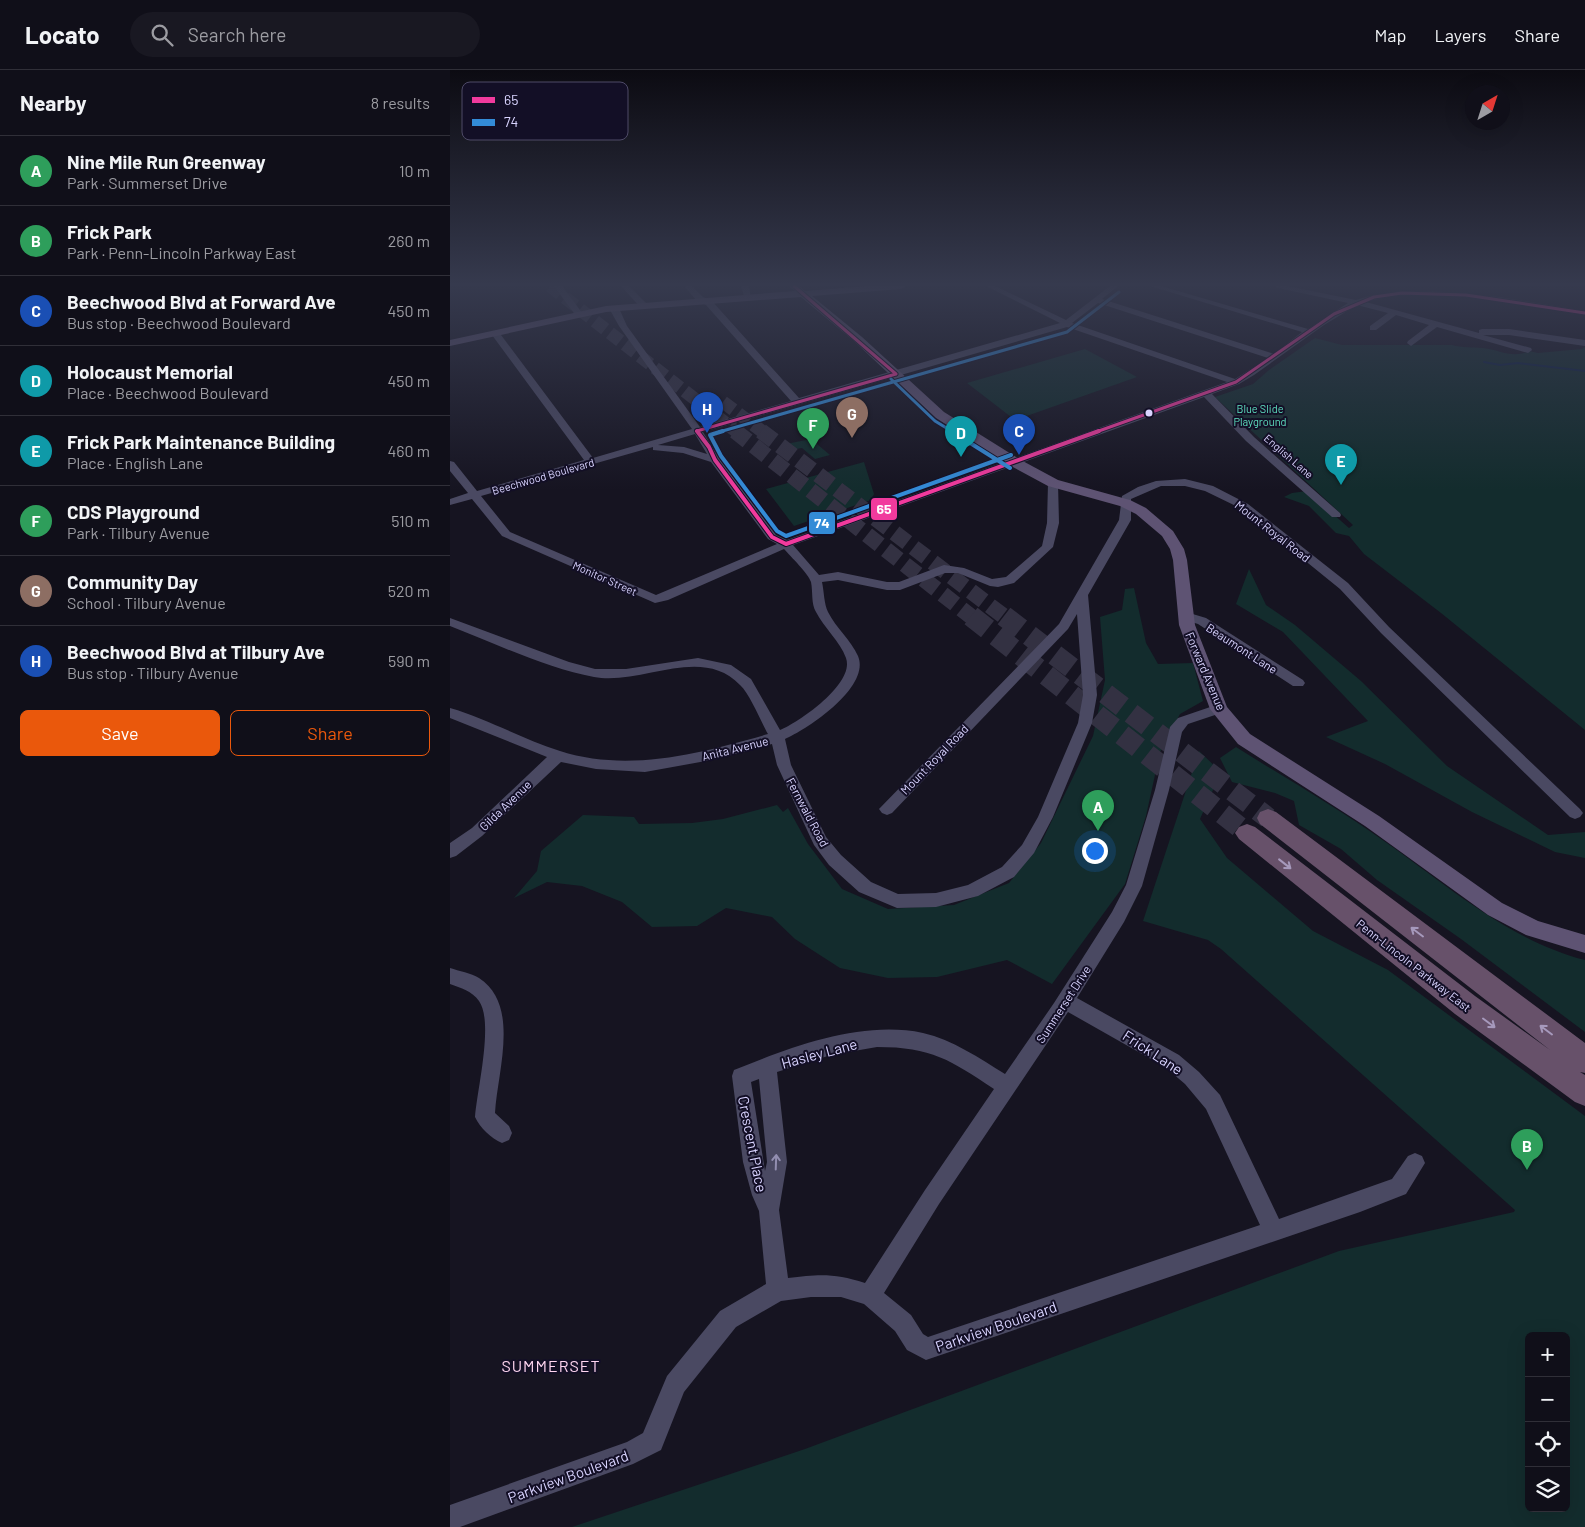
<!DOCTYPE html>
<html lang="en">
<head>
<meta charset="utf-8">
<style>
	:root { --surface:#100f19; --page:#191822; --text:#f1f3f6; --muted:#9c9ca2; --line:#302f38; --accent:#ea580c }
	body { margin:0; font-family:Barlow,sans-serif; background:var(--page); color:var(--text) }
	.controls { position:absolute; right:15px; bottom:15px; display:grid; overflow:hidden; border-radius:8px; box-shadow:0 5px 20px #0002 }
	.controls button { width:45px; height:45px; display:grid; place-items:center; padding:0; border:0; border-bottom:1px solid var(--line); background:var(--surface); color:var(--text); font:25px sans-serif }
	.compass { position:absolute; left:1015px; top:15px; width:45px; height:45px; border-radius:50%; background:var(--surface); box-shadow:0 5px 20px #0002; rotate:39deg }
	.you { position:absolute; left:644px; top:780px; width:18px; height:18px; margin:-12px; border:4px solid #fff; border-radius:50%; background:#1a73e8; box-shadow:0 0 0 8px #1a73e833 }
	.badge { display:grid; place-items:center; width:32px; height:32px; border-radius:50%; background:var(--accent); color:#fff; font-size:16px; font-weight:700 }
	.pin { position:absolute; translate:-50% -41px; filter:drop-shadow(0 1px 2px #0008) }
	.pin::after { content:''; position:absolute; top:26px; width:18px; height:15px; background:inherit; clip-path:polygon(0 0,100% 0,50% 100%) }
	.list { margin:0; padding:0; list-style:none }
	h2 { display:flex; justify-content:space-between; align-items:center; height:65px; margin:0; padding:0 20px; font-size:21px }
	h2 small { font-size:16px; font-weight:400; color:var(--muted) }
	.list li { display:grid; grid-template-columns:32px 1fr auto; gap:15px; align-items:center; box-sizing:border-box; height:70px; padding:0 20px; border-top:1px solid var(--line) }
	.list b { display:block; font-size:19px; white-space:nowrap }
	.list p { margin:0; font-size:16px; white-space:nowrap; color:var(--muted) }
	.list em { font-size:16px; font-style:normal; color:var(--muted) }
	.actions { display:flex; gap:10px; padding:15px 20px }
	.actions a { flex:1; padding:11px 0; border:1px solid var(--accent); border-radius:8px; text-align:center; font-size:18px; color:var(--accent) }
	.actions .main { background:var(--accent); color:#fff }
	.icon { flex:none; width:28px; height:28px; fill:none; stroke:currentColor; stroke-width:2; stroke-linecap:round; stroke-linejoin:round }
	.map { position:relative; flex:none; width:1135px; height:1457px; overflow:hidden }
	header { display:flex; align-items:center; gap:30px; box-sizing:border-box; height:70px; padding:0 25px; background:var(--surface); border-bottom:1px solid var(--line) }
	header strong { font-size:24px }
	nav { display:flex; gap:28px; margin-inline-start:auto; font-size:18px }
	.search { width:350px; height:45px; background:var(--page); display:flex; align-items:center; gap:12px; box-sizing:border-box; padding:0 18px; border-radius:28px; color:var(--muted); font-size:19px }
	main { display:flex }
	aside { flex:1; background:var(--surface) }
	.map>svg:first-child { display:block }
	.green { fill:#132c2d; fill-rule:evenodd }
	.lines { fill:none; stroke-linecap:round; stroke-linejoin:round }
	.stream { stroke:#0d2144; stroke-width:2 }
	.highway-tunnel-far2 { stroke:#333142; stroke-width:13; stroke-dasharray:13 6; stroke-linecap:butt }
	.highway-tunnel-far1 { stroke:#333142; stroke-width:16; stroke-dasharray:16 8; stroke-linecap:butt }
	.highway-tunnel { stroke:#333142; stroke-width:21; stroke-dasharray:21 11; stroke-linecap:butt }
	.minor { fill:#4a4962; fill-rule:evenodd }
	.major { fill:#5e5373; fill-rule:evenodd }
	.highway { fill:#67516a; fill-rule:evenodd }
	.bus-1-far1-casing { stroke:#130f26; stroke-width:5 }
	.bus-1-casing { stroke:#130f26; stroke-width:6 }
	.bus-2-far1-casing { stroke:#130f26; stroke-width:5 }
	.bus-2-casing { stroke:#130f26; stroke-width:6 }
	.bus-1-far1 { stroke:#f13a9d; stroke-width:3 }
	.bus-1 { stroke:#f13a9d; stroke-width:4 }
	.bus-2-far1 { stroke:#338bd7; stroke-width:3 }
	.bus-2 { stroke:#338bd7; stroke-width:4 }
	.oneway { stroke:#a699bc }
	.oneway2 { stroke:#928eb0 }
	.bus-dot { fill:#d9d4ff; stroke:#130f26; stroke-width:2 }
	.labels { text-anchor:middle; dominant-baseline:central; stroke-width:4; stroke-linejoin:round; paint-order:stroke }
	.far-park-label { font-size:11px; fill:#5fe0c0; stroke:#130f26 }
	.far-street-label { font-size:11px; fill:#d9d4ff; stroke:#130f26 }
	.street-label { font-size:12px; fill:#d9d4ff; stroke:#130f26 }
	.near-street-label { font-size:15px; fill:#d9d4ff; stroke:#130f26 }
	.near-neighbourhood-label { font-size:16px; letter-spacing:1px; fill:#ffd6f0; stroke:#130f26 }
	.key { fill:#130f26; stroke:#4e4a67; stroke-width:1 }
	.key-label { font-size:14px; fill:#d9d4ff }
	.line-badge { stroke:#130f26; stroke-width:2 }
	.badge-label { font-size:14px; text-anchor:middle; font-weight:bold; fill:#fff }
</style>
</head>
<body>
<header>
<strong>Locato</strong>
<div class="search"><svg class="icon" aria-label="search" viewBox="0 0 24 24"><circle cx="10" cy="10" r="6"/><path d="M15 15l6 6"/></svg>Search here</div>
<nav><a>Map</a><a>Layers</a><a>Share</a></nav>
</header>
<main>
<aside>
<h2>Nearby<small>8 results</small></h2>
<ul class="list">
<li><span class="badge" style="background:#2e9e5b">A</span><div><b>Nine Mile Run Greenway</b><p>Park · Summerset Drive</p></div><em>10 m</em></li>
<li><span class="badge" style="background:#2e9e5b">B</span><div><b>Frick Park</b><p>Park · Penn-Lincoln Parkway East</p></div><em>260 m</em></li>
<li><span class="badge" style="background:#1a4fb4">C</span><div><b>Beechwood Blvd at Forward Ave</b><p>Bus stop · Beechwood Boulevard</p></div><em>450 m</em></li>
<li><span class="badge" style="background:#0f9aa8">D</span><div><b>Holocaust Memorial</b><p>Place · Beechwood Boulevard</p></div><em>450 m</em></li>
<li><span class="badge" style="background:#0f9aa8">E</span><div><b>Frick Park Maintenance Building</b><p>Place · English Lane</p></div><em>460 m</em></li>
<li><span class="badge" style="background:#2e9e5b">F</span><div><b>CDS Playground</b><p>Park · Tilbury Avenue</p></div><em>510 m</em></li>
<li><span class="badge" style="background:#8d6e63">G</span><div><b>Community Day</b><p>School · Tilbury Avenue</p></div><em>520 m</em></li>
<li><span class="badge" style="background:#1a4fb4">H</span><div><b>Beechwood Blvd at Tilbury Ave</b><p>Bus stop · Tilbury Avenue</p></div><em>590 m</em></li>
</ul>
<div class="actions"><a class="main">Save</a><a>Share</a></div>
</aside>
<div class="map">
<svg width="1135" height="1457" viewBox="0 0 1135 1457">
	<rect width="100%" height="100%" fill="#161421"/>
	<path class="green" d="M 865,268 L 892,275 L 1002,275 C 1013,278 1022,277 1033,278 C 1050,280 1063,289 1079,281 L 1088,283 L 1132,279 L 1135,277 L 1135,660 L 991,543 L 914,484 L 899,466 L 886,463 L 859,436 L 834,427 L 842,423 L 857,421 L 899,458 L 903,455 L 765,327 L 803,314 L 819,300 Z
		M 635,279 L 687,307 L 565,350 L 517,313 Z
		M 361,369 L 380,385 L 365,389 L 352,378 L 340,380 L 336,374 Z
		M 414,392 L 424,424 L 421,430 L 344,456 L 316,419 Z
		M 799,499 L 816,535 L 845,555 L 911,611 L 997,696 L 1098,765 L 1135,762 L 1135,788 L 1105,782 L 1022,742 L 935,694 L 876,667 L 918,651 L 833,562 L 786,534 Z
		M 684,518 L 696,573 L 708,594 L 743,593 L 753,631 L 730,644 L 710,682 L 696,746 L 675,814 L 602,914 L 557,890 L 487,907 L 438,908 L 390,898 L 345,869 L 322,847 L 276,838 L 247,856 L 202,857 L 172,832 L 132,816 L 97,812 L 64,828 L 87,801 L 91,781 L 133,745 L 184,747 L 189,754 L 242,753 L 273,749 L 327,735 L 333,742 L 338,738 L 358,774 L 392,819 L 438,839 L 504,835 L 559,813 L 591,773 L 643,666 L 655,610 L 650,547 L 672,540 L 675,519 Z
		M 786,677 C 835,708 886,737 934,771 C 997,815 1058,870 1135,890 L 1135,962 L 1011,869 L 927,810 L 891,779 L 849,755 L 844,731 L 825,723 L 782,712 L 770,688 Z
		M 749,681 L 771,702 L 750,749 L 777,788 L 863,861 L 938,900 L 1135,1046 L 1135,1457 L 122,1457 L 355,1379 L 889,1181 L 1064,1142 L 1065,1140 L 771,879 L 758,870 L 693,851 ZM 1079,1266 L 1116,1266 L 1116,1438 L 1079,1438 Z"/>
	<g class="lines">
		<path class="stream" d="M 1034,292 L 1050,295 L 1068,293 L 1135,301"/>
		<path class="highway-tunnel-far2" d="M 100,216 L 287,362
			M 273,332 L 313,362"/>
		<path class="highway-tunnel-far1" d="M 285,361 L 523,548
			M 311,361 L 556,548"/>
		<path class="highway-tunnel" d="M 521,546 L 797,763
			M 554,546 L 818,748"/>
		<path class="minor" d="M 104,216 L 112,216 L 133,244 L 132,246 L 126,246 Z
			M 171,216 L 179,216 L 197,234 L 197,238 L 191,238 Z
			M 234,216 L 242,216 L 253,227 L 262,231 L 349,328 L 610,253 L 536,216 L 545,216 L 616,250 L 660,216 L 668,216 L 652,229 L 824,284 L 852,262 L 700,216 L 711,216 L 858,259 L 898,233 L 828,218 L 824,216 L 837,216 L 906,230 L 923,225 L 951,221 L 983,221 L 1049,227 L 1135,241 L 1135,245 C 1075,236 973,213 916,232 L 1029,263 L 1029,260 L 1032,259 L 1059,259 L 1135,270 L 1135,276 L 1059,265 L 1033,265 L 1081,278 L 1082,280 L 1078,283 L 987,257 L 961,276 L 957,273 L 958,271 L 979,255 L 946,245 L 926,260 L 920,260 L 920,256 L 938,243 L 907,235 L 874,255 L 804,305 L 789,314 L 762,324 L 804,367 L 890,443 L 891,445 L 890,447 L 882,447 L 796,371 L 754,327 L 343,475 L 369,505 L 388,502 L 437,512 L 449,512 L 494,495 L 514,498 L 542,509 L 556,507 L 592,476 L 597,453 L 598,413 L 603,410 L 608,413 L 609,453 L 603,477 L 564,513 L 548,517 L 540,516 L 508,503 L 495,503 L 450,520 L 437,520 L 388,510 L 372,512 C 374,521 374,534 378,542 C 386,558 401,570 408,586 C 421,617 358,659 335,669 L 341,695 L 376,767 L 391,785 L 421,812 L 448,824 L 486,823 L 518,815 L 552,797 L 572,775 L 588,747 L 628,653 L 633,625 L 627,544 L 618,559 L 442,743 L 437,745 L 432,743 L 429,739 L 609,554 L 669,450 L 672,426 L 688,417 L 706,411 L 735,409 L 763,416 L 798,434 L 898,513 L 939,557 L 1130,739 L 1133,743 L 1130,747 L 1125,749 L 1120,747 L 931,563 L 890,519 L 790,438 L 755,421 L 735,416 L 711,416 L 681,429 L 681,450 L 638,525 L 647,625 L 642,653 L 603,747 L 584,783 L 564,807 L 528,826 L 486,837 L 447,838 L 409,822 L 379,795 L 364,775 L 327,695 L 322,674 L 267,689 L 195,702 L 146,699 L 111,692 L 32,766 L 6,786 L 0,788 L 0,773 L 22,758 L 97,687 L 0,648 L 0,638 C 38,649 72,669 110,681 C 179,703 251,683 318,664 C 311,652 300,624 290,615 C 251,574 191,616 144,607 C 98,599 44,573 0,556 L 0,548 L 119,592 L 145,599 L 176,599 L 248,588 L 281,595 L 301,609 L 330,660 C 351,651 405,613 396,588 C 390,571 374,558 366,542 C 361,534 363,522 361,512 C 358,503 341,487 334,479 L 218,530 L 205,533 L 52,466 L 22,429 L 0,435 L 0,429 L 18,423 L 0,401 L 0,391 L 4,392 L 27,421 L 134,390 L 42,265 L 42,261 L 48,261 L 143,388 L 242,359 L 169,256 L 160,240 L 162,236 L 168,236 L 177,256 L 250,357 L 341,331 L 256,235 L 247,231 ZM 648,233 L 818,288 L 785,309 L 622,253 ZM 617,257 L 777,312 L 337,470 L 326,465 L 270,390 L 253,362 ZM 245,364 L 257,384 L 234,377 L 208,375 ZM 203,377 L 203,380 L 233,383 L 261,392 L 318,469 L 327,474 L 206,525 L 60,462 L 31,426 Z
			M 291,216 L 299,216 L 301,229 L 295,229 Z
			M 736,542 L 756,548 L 853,610 L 855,613 L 853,616 L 843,616 L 748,554 L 732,549 L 730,546 L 732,543 Z
			M 769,634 L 774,636 L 776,639 L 774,642 L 738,654 L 732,662 L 719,720 L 692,816 L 674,852 L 627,928 L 729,985 L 749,1002 L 770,1025 L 829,1149 L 942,1109 L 958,1086 L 965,1083 L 972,1086 L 975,1093 L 956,1124 L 910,1142 L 476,1290 L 457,1280 L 445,1261 L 414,1234 L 391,1227 L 361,1227 L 331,1231 L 286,1257 L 234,1322 L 211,1380 L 183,1394 L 10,1457 L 0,1457 L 0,1435 L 177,1372 L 193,1363 L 217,1306 L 270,1241 L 316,1214 L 309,1141 L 302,1125 L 293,1092 L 282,1006 L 284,1000 C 341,977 411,950 473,963 C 503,970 529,988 555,1004 L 604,933 L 662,842 L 676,815 L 705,720 L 720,657 L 728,648 ZM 618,942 L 715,997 L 735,1014 L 756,1039 L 810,1155 L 478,1267 L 473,1264 L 461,1245 L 434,1223 L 489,1134 ZM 427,977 C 482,977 500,990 544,1019 L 475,1120 L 415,1213 C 385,1203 369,1204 338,1208 L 329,1140 L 337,1092 L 327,1002 L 381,985 ZM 309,1009 L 317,1092 L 315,1101 L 301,1012 Z
			M 0,898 C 9,901 21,903 29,908 C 71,935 47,1003 45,1043 L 59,1056 L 62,1063 L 59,1070 L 52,1073 C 41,1068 30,1058 25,1047 C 27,1020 44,952 29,931 C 22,921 11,918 0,914 Z"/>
		<path class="major" d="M 339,216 L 349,216 L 355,221 L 418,216 L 456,216 L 451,219 L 362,226 L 412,267 L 494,342 L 569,389 L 608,410 L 680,430 L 696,438 L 723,461 L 734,479 L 737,490 L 745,555 L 777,637 L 800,664 L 929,746 L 1052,833 L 1088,851 L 1135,865 L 1135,883 L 1076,865 L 1038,845 L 915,756 L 788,674 L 760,639 L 729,555 L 723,490 L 720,479 L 712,466 L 686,444 L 670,436 L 598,416 L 559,395 L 486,348 L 404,271 L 351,227 L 156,242 L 0,276 L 0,270 L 156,236 L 345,221 Z"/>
		<path class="highway" d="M 818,739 L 826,742 L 1135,973 L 1135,1003 L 1130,1002 L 1135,1005 L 1135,1036 L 1125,1032 L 1005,944 L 789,769 L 785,763 L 789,757 L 797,754 L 805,757 L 1025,926 L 1100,980 L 810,754 L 807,748 L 810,742 Z"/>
		<defs>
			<path id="bus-1-far1" d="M 344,216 L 446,304
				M 247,361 L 446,304
				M 646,362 L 786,312 L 884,244 L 924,227 L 952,223 L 1016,225 L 1135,243"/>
			<path id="bus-1" d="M 247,361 L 259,377 L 265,390 L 322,467 L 336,474 L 649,361"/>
			<path id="bus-2-far1" d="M 441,309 L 485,351 L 503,362
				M 269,362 L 617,262 L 669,222"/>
			<path id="bus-2" d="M 273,361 L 260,365 L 271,386 L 327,461 L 336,466 L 561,385
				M 501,361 L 560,398"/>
		</defs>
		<use href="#bus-1-far1" class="bus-1-far1-casing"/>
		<use href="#bus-1" class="bus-1-casing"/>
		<use href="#bus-2-far1" class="bus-2-far1-casing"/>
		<use href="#bus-2" class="bus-2-casing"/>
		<use href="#bus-1-far1" class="bus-1-far1"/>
		<use href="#bus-1" class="bus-1"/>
		<use href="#bus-2-far1" class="bus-2-far1"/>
		<use href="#bus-2" class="bus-2"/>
	</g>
	<defs><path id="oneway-shaft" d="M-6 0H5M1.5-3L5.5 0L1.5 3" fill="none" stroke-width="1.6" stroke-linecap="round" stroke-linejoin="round" transform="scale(1.25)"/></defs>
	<g class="oneway">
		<use href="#oneway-shaft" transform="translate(835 794) rotate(38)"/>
		<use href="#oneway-shaft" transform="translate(967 862) rotate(-143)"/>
		<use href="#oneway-shaft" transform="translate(1039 953) rotate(37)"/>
		<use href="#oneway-shaft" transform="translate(1096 960) rotate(-143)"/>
	</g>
	<use class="oneway2" href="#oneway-shaft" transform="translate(326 1092) rotate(-88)"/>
	<linearGradient id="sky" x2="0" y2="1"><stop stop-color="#0c0b12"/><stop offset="0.51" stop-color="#363a4e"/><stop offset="1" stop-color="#363a4e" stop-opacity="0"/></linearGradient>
	<rect width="1135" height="420" fill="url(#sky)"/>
	<circle class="bus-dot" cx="699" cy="343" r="4.5"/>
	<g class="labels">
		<g class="far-park-label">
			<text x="810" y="338">Blue Slide<tspan x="810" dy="13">Playground</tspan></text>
		</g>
		<g class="far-street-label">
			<text transform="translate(839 386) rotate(41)">English Lane</text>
			<text transform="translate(93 406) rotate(-16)">Beechwood Boulevard</text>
			<text transform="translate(155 508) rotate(24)">Monitor Street</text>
		</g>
		<g class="street-label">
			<text transform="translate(823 461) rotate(38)">Mount Royal Road</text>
			<text transform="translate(792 578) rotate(33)">Beaumont Lane</text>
			<text transform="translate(756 601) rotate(67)">Forward Avenue</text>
			<text transform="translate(285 678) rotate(-14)">Anita Avenue</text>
			<text transform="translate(484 689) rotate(-46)">Mount Royal Road</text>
			<text transform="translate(55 735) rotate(-44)">Gilda Avenue</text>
			<text transform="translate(358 742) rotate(62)">Fernwald Road</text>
			<text transform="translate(964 895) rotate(38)">Penn-Lincoln Parkway East</text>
			<text transform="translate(613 934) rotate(-57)">Summerset Drive</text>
		</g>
		<g class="near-street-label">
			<text transform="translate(703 982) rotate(33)">Frick Lane</text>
			<text transform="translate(369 983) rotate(-15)">Hasley Lane</text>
			<text transform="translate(303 1074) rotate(79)">Crescent Place</text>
			<text transform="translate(546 1256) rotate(-19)">Parkview Boulevard</text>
			<text transform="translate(118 1406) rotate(-20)">Parkview Boulevard</text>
		</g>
		<g class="near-neighbourhood-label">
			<text x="101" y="1295">SUMMERSET</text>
		</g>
	</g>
	<rect x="12" y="12" width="166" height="58" rx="8" class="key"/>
	<rect x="22" y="27" width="23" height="6" fill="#f13a9d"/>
	<rect x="22" y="49" width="23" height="7" fill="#338bd7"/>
	<g class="key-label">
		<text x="54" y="35">65</text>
		<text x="54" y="57">74</text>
	</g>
	<g class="line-badge">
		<rect x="420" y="427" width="28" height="24" rx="5" fill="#f13a9d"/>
		<rect x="358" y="441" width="28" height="24" rx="5" fill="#338bd7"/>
	</g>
	<g class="badge-label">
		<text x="434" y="444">65</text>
		<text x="372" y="458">74</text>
	</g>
</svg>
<div class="controls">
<button>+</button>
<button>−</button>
<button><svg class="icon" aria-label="locate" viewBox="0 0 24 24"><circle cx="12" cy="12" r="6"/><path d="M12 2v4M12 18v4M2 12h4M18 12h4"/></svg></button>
<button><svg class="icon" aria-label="layers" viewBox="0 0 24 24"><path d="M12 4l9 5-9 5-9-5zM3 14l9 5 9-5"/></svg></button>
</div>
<svg class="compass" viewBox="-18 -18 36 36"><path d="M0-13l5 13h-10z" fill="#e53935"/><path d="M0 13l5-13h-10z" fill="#9c9ca2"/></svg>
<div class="you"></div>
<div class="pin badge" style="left:648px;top:761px;background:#2e9e5b">A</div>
<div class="pin badge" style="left:1077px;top:1100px;background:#2e9e5b">B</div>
<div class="pin badge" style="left:569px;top:385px;background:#1a4fb4">C</div>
<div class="pin badge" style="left:511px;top:387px;background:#0f9aa8">D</div>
<div class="pin badge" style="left:891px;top:415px;background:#0f9aa8">E</div>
<div class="pin badge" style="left:363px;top:379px;background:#2e9e5b">F</div>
<div class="pin badge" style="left:402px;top:368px;background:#8d6e63">G</div>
<div class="pin badge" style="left:257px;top:363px;background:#1a4fb4">H</div>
</div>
</main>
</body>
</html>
